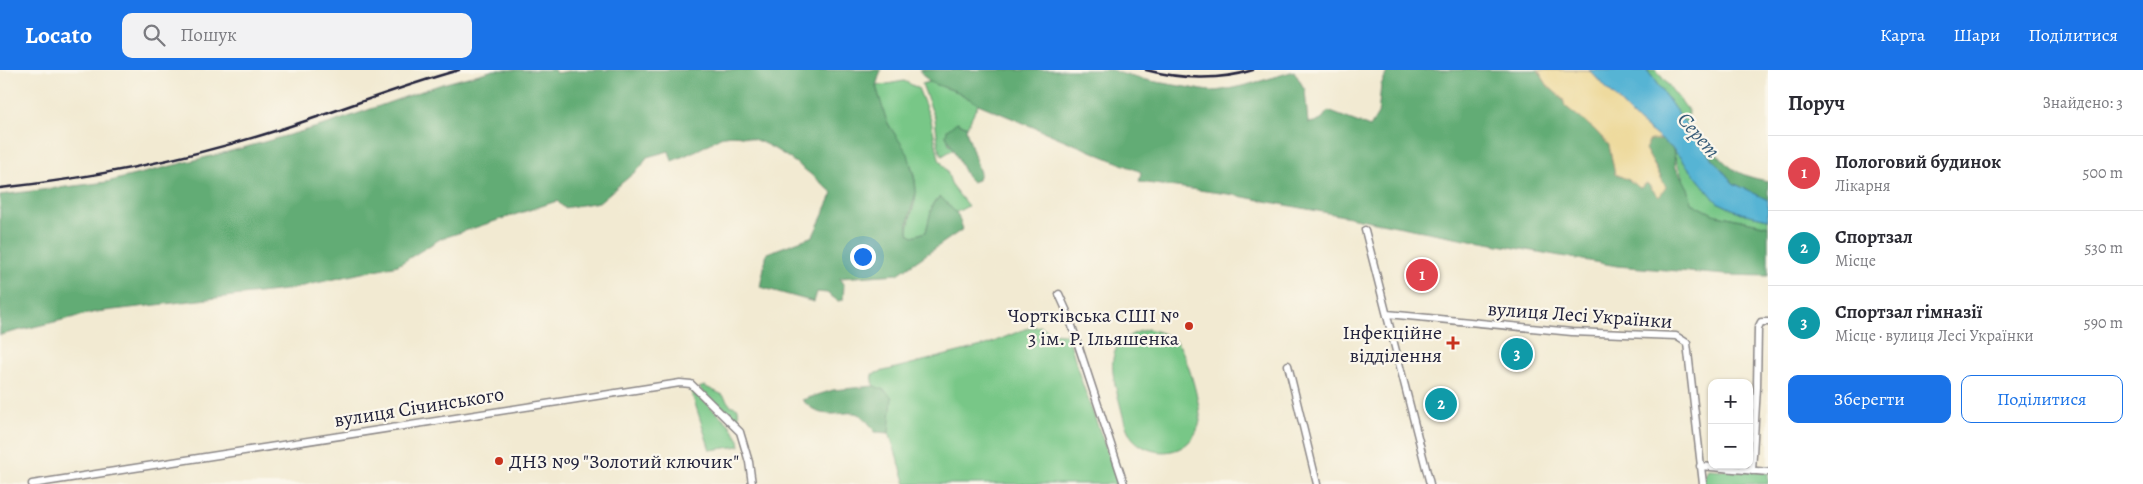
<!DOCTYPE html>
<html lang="uk">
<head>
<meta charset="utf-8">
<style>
	:root { --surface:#fff; --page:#f2f2f3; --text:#2b2b33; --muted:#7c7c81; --line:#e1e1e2; --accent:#1a73e8 }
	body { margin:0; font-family:Alegreya,serif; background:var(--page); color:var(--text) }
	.controls { position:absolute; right:15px; bottom:15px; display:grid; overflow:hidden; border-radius:10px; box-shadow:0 1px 4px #0004 }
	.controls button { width:45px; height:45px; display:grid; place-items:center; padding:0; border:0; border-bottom:1px solid var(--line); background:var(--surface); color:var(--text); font:25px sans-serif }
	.you { position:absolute; left:862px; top:186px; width:18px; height:18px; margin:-12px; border:4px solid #fff; border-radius:50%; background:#1a73e8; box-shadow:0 0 0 8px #1a73e833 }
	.badge { display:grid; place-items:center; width:32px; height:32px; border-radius:50%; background:var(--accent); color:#fff; font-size:16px; font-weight:700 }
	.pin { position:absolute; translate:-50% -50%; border:2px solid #fff; box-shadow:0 1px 5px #0006 }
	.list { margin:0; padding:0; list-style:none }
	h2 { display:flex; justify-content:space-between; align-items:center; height:65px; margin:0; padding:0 20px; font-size:21px }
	h2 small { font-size:16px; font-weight:400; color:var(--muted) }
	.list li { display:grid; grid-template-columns:32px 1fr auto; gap:15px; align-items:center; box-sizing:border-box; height:75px; padding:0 20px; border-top:1px solid var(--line) }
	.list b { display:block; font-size:19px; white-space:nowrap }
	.list p { margin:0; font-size:16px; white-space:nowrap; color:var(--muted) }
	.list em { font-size:16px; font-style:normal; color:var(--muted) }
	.actions { display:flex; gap:10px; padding:15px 20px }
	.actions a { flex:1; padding:11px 0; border:1px solid var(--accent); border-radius:10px; text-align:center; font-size:18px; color:var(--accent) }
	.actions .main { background:var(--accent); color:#fff }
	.icon { flex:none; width:28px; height:28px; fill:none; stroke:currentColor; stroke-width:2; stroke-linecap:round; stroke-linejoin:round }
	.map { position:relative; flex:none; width:1768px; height:414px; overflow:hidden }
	header { display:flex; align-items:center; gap:30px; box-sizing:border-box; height:70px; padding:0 25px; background:var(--accent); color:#fff }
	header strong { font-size:24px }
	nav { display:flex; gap:28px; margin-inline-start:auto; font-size:18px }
	.search { width:350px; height:45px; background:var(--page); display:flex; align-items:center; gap:12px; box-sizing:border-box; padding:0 18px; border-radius:10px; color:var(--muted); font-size:19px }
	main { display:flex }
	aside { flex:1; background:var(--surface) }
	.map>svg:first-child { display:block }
	.green { fill:#78c787; stroke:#4d7461 }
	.forest { fill:#62ac74; stroke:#426758 }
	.sand { fill:#eeda9e; stroke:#887e6c }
	.water { fill:#56b4d4; stroke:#3c6b88 }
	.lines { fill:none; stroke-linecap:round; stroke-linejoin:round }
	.street-casing { stroke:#8a8686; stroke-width:9 }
	.street { stroke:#fff; stroke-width:6 }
	.rail { stroke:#22223b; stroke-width:2.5 }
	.poi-dot { fill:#c8321e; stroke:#fbf7ec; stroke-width:2 }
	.labels { text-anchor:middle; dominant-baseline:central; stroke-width:4.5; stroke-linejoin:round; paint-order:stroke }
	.poi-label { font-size:20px; fill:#22223b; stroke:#fbf7ec; text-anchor:end }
	.street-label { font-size:20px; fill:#22223b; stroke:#fbf7ec }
	.water-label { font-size:21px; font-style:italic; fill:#375c78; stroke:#fbf7ec }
</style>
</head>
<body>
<header>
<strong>Locato</strong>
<div class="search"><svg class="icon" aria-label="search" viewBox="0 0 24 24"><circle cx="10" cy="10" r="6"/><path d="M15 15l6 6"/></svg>Пошук</div>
<nav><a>Карта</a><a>Шари</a><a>Поділитися</a></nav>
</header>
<main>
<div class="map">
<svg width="1768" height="414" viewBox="0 0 1768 414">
	<rect width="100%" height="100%" fill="#fbf7ec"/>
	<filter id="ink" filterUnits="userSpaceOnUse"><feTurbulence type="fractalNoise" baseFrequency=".02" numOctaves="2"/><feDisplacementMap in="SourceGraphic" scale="10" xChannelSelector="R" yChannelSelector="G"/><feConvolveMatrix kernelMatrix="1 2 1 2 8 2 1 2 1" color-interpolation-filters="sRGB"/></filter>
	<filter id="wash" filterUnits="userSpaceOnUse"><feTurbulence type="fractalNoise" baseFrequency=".0096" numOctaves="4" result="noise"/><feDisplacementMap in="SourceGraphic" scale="20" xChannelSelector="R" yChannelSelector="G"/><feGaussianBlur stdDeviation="1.12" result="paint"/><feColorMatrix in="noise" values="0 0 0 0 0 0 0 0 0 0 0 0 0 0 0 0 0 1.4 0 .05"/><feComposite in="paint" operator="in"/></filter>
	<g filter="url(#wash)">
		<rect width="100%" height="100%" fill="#f2ead2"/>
		<path class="green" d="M 1647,0 L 1656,0 L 1688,40 L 1687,56 Z
			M 904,11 L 918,18 L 931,50 L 939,89 L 947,101 L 952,116 L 968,136 L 955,143 L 941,127 L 933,133 L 926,162 L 913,166 L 908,163 C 908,149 916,135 916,121 C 915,92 901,77 888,53 C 882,42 880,28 876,16 Z
			M 929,12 L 958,22 L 978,34 L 967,57 L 957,52 L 946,65 L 949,74 L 954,79 L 942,86 L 939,80 L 935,49 L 922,14 Z
			M 1673,79 L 1717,132 L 1741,143 L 1768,149 L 1768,156 L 1713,144 L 1692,133 C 1687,114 1677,99 1673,79 Z
			M 1040,256 L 1053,263 L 1065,264 L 1069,268 L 1080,307 L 1119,414 L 906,414 L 874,317 L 872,304 L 986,275 L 1025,259 Z
			M 1148,259 C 1159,262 1170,264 1178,274 C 1187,285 1201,335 1200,350 C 1200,354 1197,361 1195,364 C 1182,387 1150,387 1133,369 C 1125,359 1123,345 1120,334 C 1110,297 1103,270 1148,259 Z
			M 704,316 L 723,325 L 730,335 L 738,338 L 739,355 L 709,329 L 699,318 Z
			M 690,318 L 729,354 L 739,370 L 740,376 L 710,380 Z
			M 1708,399 L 1768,403 L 1768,414 L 1704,414 L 1703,409 Z"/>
		<path class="forest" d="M 494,0 L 554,0 L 556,3 L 577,0 L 881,0 L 876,16 L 887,52 L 908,84 L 915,111 L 916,123 L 908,152 L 908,163 L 913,166 L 926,162 L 933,133 L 941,127 L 958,145 L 963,159 L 898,204 L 840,208 L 844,214 L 843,230 L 838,231 L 827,223 L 817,222 L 814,232 L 760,217 L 767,183 L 813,166 L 833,123 C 807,101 760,59 724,66 C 717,67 713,73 707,75 C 696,81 684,86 672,91 L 669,81 L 647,87 L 641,97 L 599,132 L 564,138 L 557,131 L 440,169 L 398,195 L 285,220 L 96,242 L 0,265 L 0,125 L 107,112 L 239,79 L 328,54 L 442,14 Z
			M 919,0 L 1112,0 C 1134,9 1157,12 1180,16 C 1194,18 1208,23 1222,20 C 1247,16 1271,8 1294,1 L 1305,20 L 1308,53 L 1320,51 L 1328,41 L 1370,57 L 1378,44 L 1381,15 L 1388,0 L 1538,0 L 1548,16 L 1563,29 L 1565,36 L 1594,59 L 1609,75 L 1615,104 L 1629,110 L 1640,118 L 1647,113 L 1659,127 L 1661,106 L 1645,79 L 1650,69 L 1662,70 L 1673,79 L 1676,98 L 1688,118 L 1692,133 L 1713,144 L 1768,156 L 1768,206 L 1726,205 L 1617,196 L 1465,169 L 1228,124 L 1139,112 L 1141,102 L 978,34 L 958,22 L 929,12 Z
			M 957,52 L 967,57 L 966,60 L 980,103 L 978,110 L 972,112 L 967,107 L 946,65 L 947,60 Z
			M 1712,78 C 1730,100 1740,106 1768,111 L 1768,130 L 1733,113 L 1706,80 Z
			M 874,316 L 884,320 L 892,327 L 889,363 L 875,362 C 855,331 850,348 821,343 C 815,342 807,334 802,330 L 833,320 Z"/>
		<path class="sand" d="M 1538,0 L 1589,0 L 1638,51 L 1662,70 L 1650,70 L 1645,79 L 1666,117 L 1659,127 L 1647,113 L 1640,118 L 1629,110 L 1615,104 L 1609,75 L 1594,59 L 1565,36 L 1563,29 L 1548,16 Z"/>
		<path class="water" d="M 1589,0 L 1647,0 L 1697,70 L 1733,113 L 1768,130 L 1768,149 L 1741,143 L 1717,132 L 1673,79 L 1638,51 Z"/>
	</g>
	<g filter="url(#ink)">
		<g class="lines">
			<defs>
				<path id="street" d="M 1365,160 L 1430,414
					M 1059,224 L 1068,244 L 1124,414
					M 1387,244 L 1572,262 L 1676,266 L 1687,273 L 1703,414
					M 1288,295 L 1317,414
					M 1700,396 L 1768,402
					M 1752,401 L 1757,317 L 1758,258 L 1761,252 L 1768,252
					M 32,414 L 680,313 L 691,314 L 740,362 L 749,392 L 752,414"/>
			</defs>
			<use href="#street" class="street-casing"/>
			<use href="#street" class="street"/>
			<path class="rail" d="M 1146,0 C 1180,9 1219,11 1253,0
				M 0,118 C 93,108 186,89 275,61 C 336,42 397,17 459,0"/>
		</g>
	</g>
	<g class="poi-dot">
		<circle cx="1189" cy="256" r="5"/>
		<path d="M1450.5 265.5h5v5h5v5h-5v5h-5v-5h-5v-5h5z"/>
		<circle cx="499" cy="391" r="5"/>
	</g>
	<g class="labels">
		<g class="poi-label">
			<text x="1179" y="245">Чортківська СШІ №<tspan x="1179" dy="23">3 ім. Р. Ільяшенка</tspan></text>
			<text x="1442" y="262">Інфекційне<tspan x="1442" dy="23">відділення</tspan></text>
			<text x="509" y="391" text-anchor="start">ДНЗ №9 "Золотий ключик"</text>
		</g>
		<g class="street-label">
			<text transform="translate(1580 245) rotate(4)">вулиця Лесі Українки</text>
			<text transform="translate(419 337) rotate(-9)">вулиця Січинського</text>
		</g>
		<g class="water-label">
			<text transform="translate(1699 65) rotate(49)">Серет</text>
		</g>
	</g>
</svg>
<div class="controls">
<button>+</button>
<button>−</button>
</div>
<div class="you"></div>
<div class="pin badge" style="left:1422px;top:205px;background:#e0444e">1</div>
<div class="pin badge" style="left:1441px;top:334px;background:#0f9aa8">2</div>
<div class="pin badge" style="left:1517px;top:284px;background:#0f9aa8">3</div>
</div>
<aside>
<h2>Поруч<small>Знайдено: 3</small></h2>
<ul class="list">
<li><span class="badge" style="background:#e0444e">1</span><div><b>Пологовий будинок</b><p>Лікарня</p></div><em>500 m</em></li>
<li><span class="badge" style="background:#0f9aa8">2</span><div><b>Спортзал</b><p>Місце</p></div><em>530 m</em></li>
<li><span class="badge" style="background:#0f9aa8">3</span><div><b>Спортзал гімназії</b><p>Місце · вулиця Лесі Українки</p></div><em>590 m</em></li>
</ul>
<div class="actions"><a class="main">Зберегти</a><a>Поділитися</a></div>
</aside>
</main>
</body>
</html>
